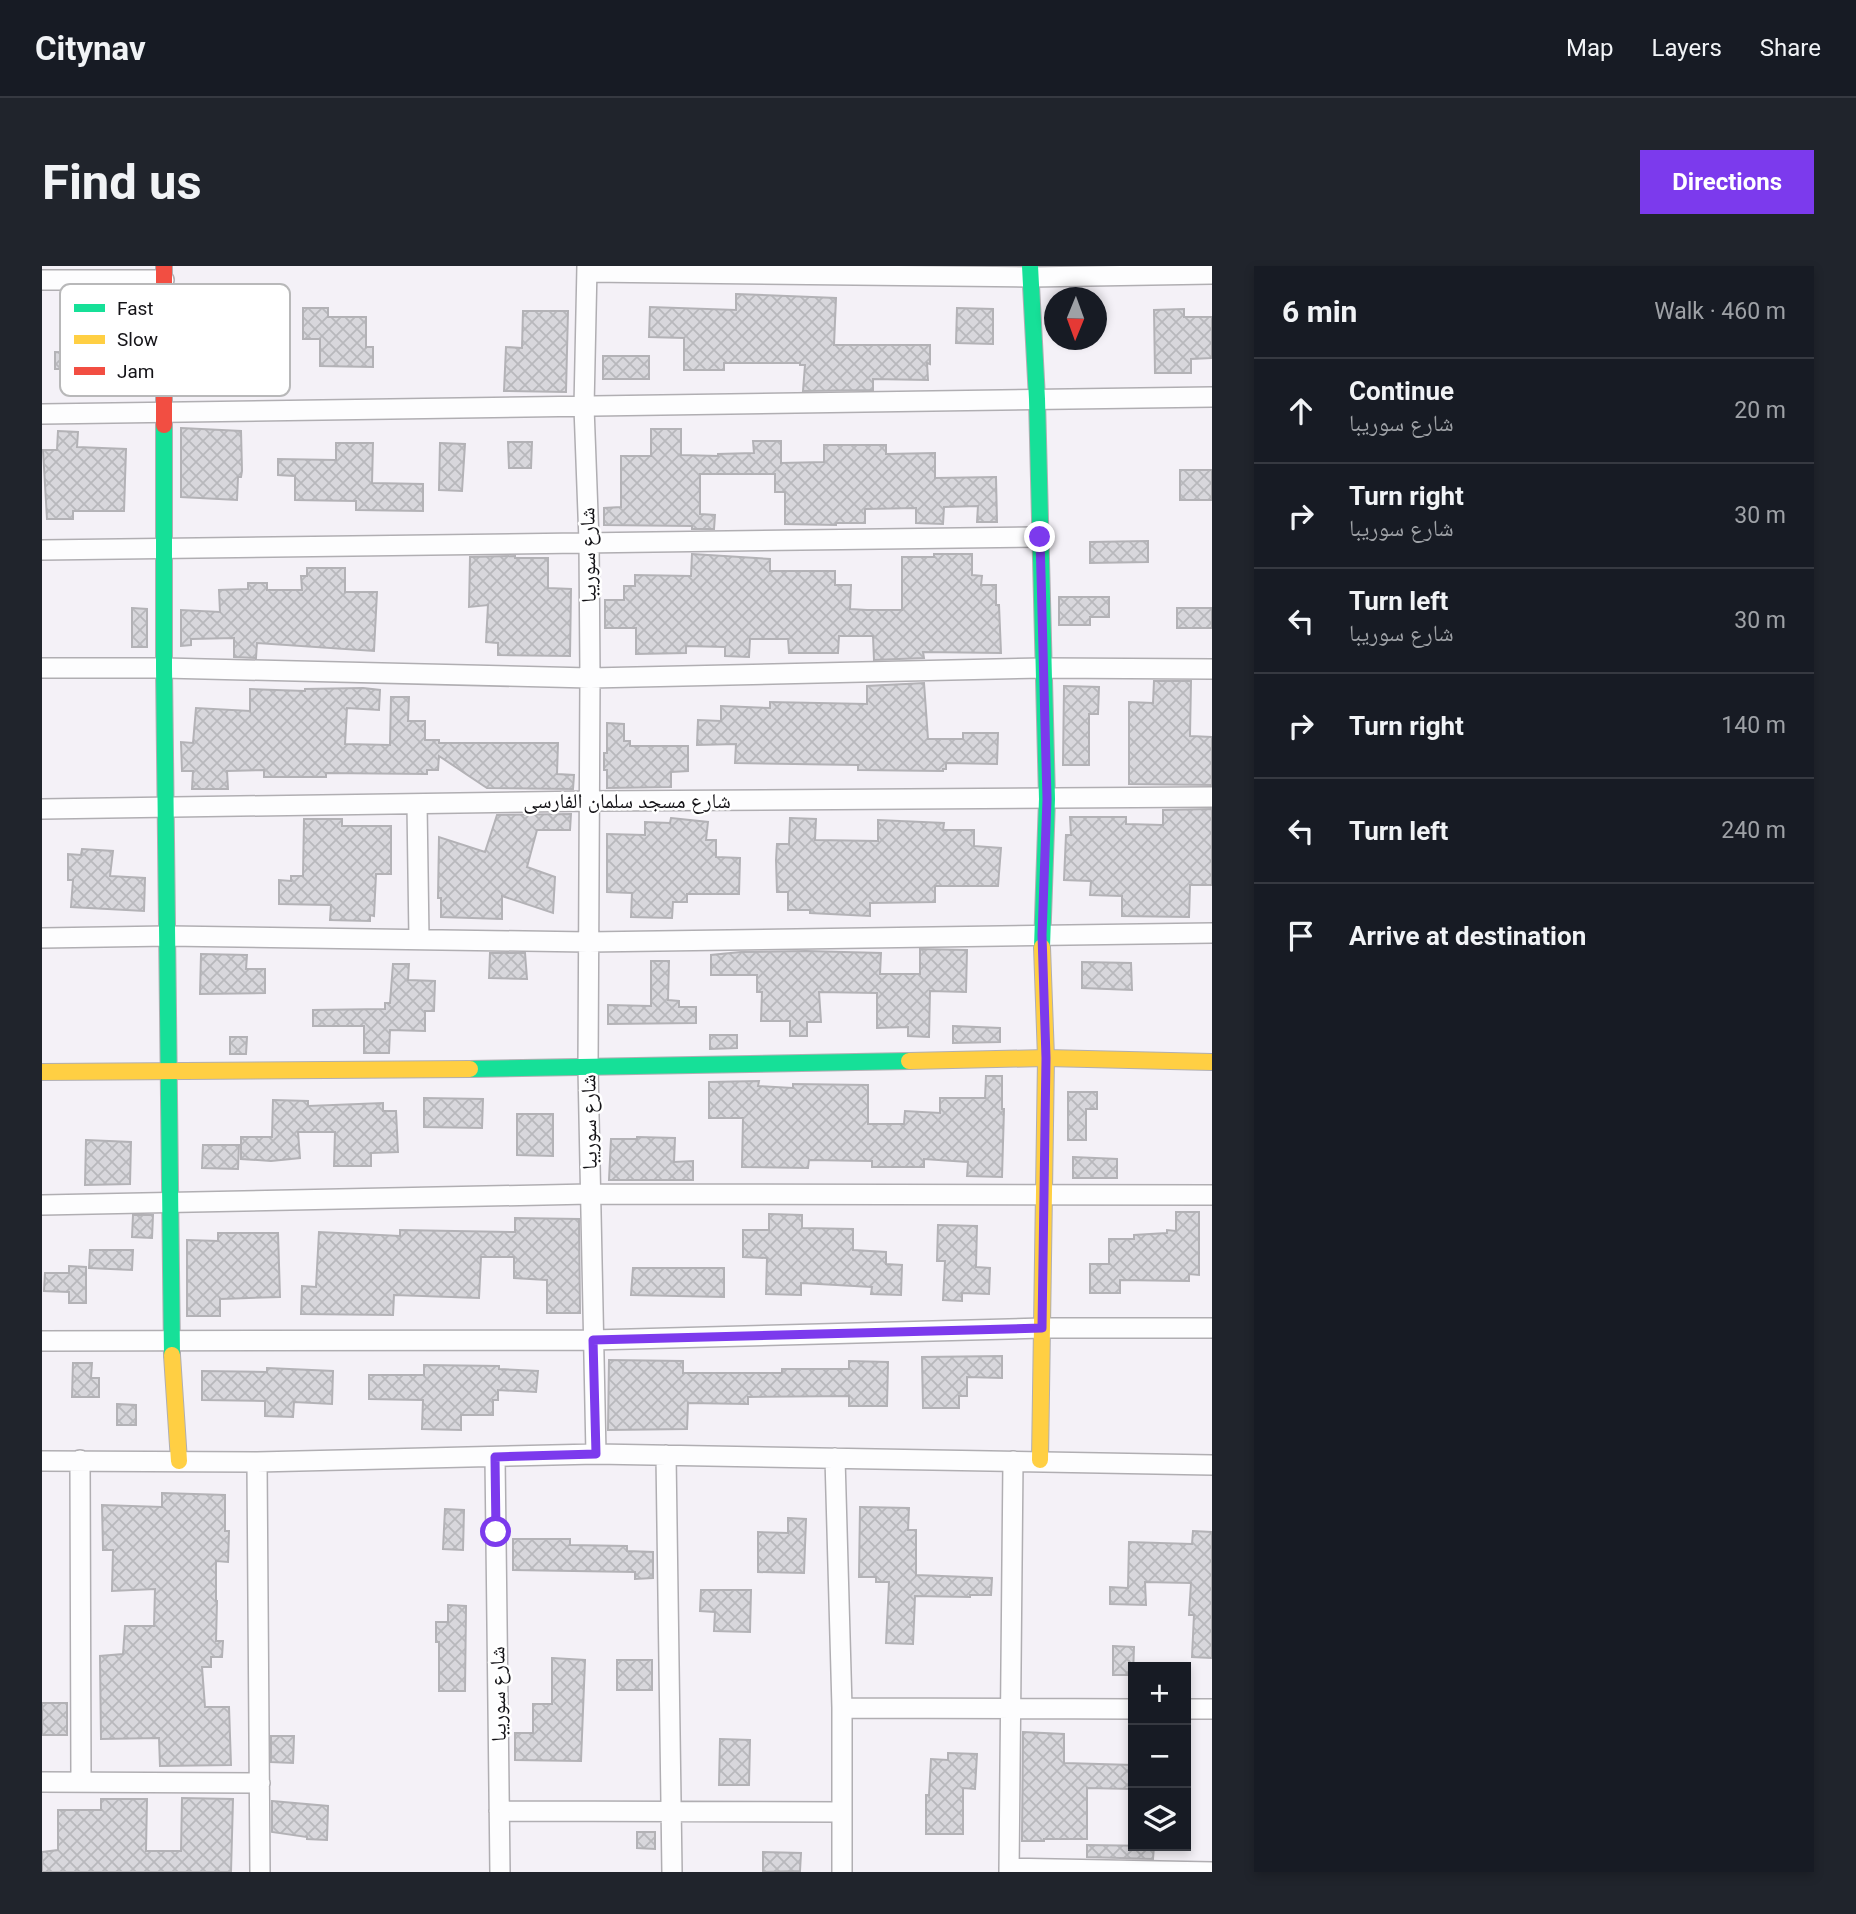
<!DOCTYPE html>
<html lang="en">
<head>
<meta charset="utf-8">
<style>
	:root { --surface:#171b24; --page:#20242c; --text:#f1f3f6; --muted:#9ea1a6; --line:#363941; --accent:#7c3aed }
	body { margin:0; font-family:Roboto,"Noto Naskh Arabic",sans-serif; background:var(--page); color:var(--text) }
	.controls { position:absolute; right:21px; bottom:21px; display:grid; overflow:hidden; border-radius:0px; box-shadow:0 4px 10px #0003 }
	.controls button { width:63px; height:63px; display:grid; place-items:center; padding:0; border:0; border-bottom:2px solid var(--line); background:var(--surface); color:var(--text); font:35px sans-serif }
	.compass { position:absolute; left:1002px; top:21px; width:63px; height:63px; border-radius:50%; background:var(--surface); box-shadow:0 4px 10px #0003; rotate:181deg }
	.stop { position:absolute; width:21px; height:21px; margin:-16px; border:5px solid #7c3aed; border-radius:50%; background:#fff }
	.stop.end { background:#7c3aed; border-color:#fff; box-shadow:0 2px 7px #0008 }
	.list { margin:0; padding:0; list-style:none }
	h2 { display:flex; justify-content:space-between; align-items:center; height:91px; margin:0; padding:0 28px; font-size:30px }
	h2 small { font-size:23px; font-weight:400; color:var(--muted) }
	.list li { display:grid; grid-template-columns:46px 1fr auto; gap:21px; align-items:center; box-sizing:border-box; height:105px; padding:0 28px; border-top:2px solid var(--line) }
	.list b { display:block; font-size:26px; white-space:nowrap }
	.list p { margin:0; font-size:23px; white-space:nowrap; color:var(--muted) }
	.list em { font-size:23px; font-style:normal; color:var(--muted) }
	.icon { flex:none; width:38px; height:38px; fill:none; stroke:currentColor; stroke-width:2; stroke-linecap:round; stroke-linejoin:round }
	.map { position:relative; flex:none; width:1170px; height:1606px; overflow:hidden; border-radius:0px }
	header { display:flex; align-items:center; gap:42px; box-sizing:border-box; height:98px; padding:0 35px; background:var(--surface); border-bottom:2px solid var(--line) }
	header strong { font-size:33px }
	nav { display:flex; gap:38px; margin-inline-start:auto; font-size:24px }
	.intro { display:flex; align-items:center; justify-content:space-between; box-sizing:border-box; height:168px; padding:0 42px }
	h1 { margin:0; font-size:49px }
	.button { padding:18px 32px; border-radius:0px; background:var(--accent); color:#fff; font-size:24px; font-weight:700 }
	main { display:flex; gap:42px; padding:0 42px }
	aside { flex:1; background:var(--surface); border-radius:0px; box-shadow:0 4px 10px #0003 }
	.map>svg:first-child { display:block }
	.building { fill:url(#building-cross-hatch); stroke:#b3b2b6; stroke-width:2 }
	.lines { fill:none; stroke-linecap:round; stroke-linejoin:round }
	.street-casing { stroke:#b0aeb2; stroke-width:22 }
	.fast-casing { stroke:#b0aeb2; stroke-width:18 }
	.slow-casing { stroke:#b0aeb2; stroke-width:18 }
	.jam-casing { stroke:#b0aeb2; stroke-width:18 }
	.street { stroke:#fdfdfe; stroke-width:19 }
	.fast { stroke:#16e098; stroke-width:16 }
	.slow { stroke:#ffcf43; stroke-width:16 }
	.jam { stroke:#f24e42; stroke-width:16 }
	.route { stroke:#7c3aed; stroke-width:9 }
	.labels { text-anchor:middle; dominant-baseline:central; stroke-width:5; stroke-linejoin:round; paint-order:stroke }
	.street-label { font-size:21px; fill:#141317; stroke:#fff }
	.key { fill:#fff; stroke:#b8b8b9; stroke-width:2 }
	.key-label { font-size:19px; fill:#141317 }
</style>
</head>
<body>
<header>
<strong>Citynav</strong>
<nav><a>Map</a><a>Layers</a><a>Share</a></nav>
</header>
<div class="intro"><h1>Find us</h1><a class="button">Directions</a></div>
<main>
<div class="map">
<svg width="1170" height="1606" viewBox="0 0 1170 1606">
	<defs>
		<pattern id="building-cross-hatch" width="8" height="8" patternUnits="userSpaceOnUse" patternTransform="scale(1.75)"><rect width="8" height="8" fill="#d8d7dc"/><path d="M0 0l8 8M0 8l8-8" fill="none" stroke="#b8b8bc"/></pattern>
	</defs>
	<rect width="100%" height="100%" fill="#f4f1f7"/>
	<path class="building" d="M 694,28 L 794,32 L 792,79 L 888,79 L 888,98 L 885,97 L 886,114 L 831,113 L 831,124 L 761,125 L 763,99 L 758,99 L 758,97 L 682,97 L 682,104 L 642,104 L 642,72 L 607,71 L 608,41 L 694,44 Z
		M 139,35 L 195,36 L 195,87 L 219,87 L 219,129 L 169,130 L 170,76 L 139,76 Z
		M 261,42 L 286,42 L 286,51 L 324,51 L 324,81 L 331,81 L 331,101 L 278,100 L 278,73 L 261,73 Z
		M 915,42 L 951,43 L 951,78 L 914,77 Z
		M 1142,43 L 1142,51 L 1170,51 L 1170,92 L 1149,93 L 1149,107 L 1113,107 L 1112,44 Z
		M 481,45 L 526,45 L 524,126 L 462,125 L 464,81 L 480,82 Z
		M 60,81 L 102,83 L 101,110 L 56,108 L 56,114 L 26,113 L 26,103 L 13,103 L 13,86 L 60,87 Z
		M 561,90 L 607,90 L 607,113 L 561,113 Z
		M 139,162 L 199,165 L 200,205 L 199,211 L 196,211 L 195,234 L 139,231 Z
		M 609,163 L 639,163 L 639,189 L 676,190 L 676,188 L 712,187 L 711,175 L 739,175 L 739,197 L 782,196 L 782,179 L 844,179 L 844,188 L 893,187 L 893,212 L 954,211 L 955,256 L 935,256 L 936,240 L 902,241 L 901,258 L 874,257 L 874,242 L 823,243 L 823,257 L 794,257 L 794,259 L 743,258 L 743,226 L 733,226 L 733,208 L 658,208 L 658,248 L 673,249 L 672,263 L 650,263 L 650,260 L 562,259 L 562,242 L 579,241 L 579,190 L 609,190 Z
		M 16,165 L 36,166 L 35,181 L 84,183 L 82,245 L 31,245 L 31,253 L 5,253 L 1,184 L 15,184 Z
		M 466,176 L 490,176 L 489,202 L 467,202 Z
		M 294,177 L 331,177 L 330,217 L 381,218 L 381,245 L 314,244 L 314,235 L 253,234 L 253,210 L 236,209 L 236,193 L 294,194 Z
		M 398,177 L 423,178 L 420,225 L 397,224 Z
		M 1138,204 L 1170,204 L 1170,234 L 1138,234 Z
		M 1106,275 L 1106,296 L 1048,297 L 1048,276 Z
		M 650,288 L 728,293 L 728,305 L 793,305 L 793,319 L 809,319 L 808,343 L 825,344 L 860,344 L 860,291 L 892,291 L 892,288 L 930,288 L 930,309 L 940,310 L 939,319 L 954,319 L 954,339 L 957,339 L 959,387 L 881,386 L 882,392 L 832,394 L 831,370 L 797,370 L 796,387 L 747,387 L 746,373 L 708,373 L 707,391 L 683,390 L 683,381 L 644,380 L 644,387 L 594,388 L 594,362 L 563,362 L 563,334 L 582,334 L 582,320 L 593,320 L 593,309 L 649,310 Z
		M 473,290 L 473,292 L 506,292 L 506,322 L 529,323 L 528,390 L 456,389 L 456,377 L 444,376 L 446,339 L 427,341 L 428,291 Z
		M 265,302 L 303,302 L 303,326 L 335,326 L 332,385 L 215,377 L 214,392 L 192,391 L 192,372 L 149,373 L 149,379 L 139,380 L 139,344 L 178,346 L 177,324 L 206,323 L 206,317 L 225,317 L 225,324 L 260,324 L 259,310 L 265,310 Z
		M 1017,331 L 1067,331 L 1067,351 L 1048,351 L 1048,359 L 1017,359 Z
		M 90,342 L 105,343 L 105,381 L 90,381 Z
		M 1135,342 L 1170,342 L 1170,362 L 1135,362 Z
		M 1112,415 L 1149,415 L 1148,470 L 1170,471 L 1170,519 L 1087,518 L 1087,436 L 1111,437 Z
		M 882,417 L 886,473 L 921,473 L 921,467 L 956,467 L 955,498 L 904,497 L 904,503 L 901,503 L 901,505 L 816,504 L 816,499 L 693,497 L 694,478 L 655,479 L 656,454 L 679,455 L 679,440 L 728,442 L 728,436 L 825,438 L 825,420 Z
		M 1022,420 L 1057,421 L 1056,448 L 1047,448 L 1047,499 L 1021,499 Z
		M 321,422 L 338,424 L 337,444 L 305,442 L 303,478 L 348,479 L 349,431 L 367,431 L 366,455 L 383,455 L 383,474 L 397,474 L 397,477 L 516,477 L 515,508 L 532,509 L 531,523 L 445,522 L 397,490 L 396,504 L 385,504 L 385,508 L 284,507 L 284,511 L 222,511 L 222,504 L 185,505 L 186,523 L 150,523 L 151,505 L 140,505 L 139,476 L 151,477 L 154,442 L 208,445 L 208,423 L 263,425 L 263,423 Z
		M 565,457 L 582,458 L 582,475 L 588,475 L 588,480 L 646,480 L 646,505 L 629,506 L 629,521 L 565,522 L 565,504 L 562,504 L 562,487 L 565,487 Z
		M 1170,543 L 1170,619 L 1148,619 L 1147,651 L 1080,650 L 1080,630 L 1048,629 L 1049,615 L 1022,614 L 1024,569 L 1029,569 L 1028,551 L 1084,551 L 1084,558 L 1121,559 L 1121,544 Z
		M 529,548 L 528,564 L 495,564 L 485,601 L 513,611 L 511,647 L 460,630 L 460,653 L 399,651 L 399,632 L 396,632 L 397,571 L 443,586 L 455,549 Z
		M 629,552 L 666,556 L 664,574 L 674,574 L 674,591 L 698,592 L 697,628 L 645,628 L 645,636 L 631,636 L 630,652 L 589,651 L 590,627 L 565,626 L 565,568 L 603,569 L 603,556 L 628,557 Z
		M 748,552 L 774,553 L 773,574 L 836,575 L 836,554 L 902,557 L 901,564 L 932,564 L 932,580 L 959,582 L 956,620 L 893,620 L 893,636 L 828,637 L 828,650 L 768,647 L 768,644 L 746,644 L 746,626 L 735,626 L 734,594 L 735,578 L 747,578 Z
		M 262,553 L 300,553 L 300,560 L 349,560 L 349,608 L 334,608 L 332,650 L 328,649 L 328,655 L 288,654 L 289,639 L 237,638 L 237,614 L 249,615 L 249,610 L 261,610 Z
		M 40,583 L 71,585 L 68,610 L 103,612 L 102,645 L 29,641 L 31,614 L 26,614 L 26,588 L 39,589 Z
		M 878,683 L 925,684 L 924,726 L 888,725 L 887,771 L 866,770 L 866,761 L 835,762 L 835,727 L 777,726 L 779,756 L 765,756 L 765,770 L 748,770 L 748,755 L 719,755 L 720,726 L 715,726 L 715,709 L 669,709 L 669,689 L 699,686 L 764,685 L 839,687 L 838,708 L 878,708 Z
		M 448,687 L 483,687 L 485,713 L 447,712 Z
		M 159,688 L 205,689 L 204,703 L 223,703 L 223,727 L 158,728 Z
		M 609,695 L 627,695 L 626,734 L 637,735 L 637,741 L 654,741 L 654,757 L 566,758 L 566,739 L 609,740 Z
		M 1040,696 L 1089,697 L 1090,724 L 1040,722 Z
		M 351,698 L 367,698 L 366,714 L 393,715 L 392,745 L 383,745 L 383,765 L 348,764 L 347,787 L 322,787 L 322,760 L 271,760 L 271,744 L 343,743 L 343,737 L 348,737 Z
		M 911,760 L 958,762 L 958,776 L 911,777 Z
		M 668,769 L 695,769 L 695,782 L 668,783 Z
		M 188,771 L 205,771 L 204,788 L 188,788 Z
		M 944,810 L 960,810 L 960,843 L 962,843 L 960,911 L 925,910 L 926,896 L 882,893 L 882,901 L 830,901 L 830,895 L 767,894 L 766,902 L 700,901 L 701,852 L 667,852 L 667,816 L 717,815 L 716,820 L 751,822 L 751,818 L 826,819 L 826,858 L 862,858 L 863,845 L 898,847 L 898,832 L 943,832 Z
		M 1026,826 L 1055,826 L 1055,843 L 1044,843 L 1044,874 L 1026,874 Z
		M 382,832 L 441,833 L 440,862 L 382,861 Z
		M 231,834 L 266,835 L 266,840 L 341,837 L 341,845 L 354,845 L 356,886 L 329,887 L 329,900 L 292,900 L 293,866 L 256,866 L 258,892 L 229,895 L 199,893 L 199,871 L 230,871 Z
		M 475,848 L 511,848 L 511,890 L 475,889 Z
		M 595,871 L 633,872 L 632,896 L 651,895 L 651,914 L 567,914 L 569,873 L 595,873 Z
		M 44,874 L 89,876 L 88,918 L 43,919 Z
		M 161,879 L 197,879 L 196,903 L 160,902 Z
		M 1031,891 L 1075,893 L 1075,912 L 1031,912 Z
		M 1134,946 L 1157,946 L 1157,1009 L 1147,1008 L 1147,1015 L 1078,1014 L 1078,1027 L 1048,1027 L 1048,998 L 1067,998 L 1067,973 L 1092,973 L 1092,969 L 1125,967 L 1125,964 L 1134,965 Z
		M 727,948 L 760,949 L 760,962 L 811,963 L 811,984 L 844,986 L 844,998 L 860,999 L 859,1029 L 829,1028 L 830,1021 L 759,1017 L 759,1029 L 724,1028 L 725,992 L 701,991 L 701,964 L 727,964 Z
		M 91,949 L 111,949 L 110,972 L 90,971 Z
		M 473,952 L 537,953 L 538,1047 L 505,1047 L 505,1014 L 472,1012 L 472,991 L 439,991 L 437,1032 L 352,1029 L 351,1049 L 259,1048 L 260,1020 L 274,1021 L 277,966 L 358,970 L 358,964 L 473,966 Z
		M 896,959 L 935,960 L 934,1001 L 948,1002 L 947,1028 L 920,1027 L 920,1035 L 901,1034 L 903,995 L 895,995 Z
		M 176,967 L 236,967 L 238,1031 L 178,1033 L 178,1050 L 145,1050 L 145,974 L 176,975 Z
		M 48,984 L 91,984 L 90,1004 L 47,1002 Z
		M 27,1000 L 44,1001 L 44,1037 L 27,1037 L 27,1026 L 2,1025 L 3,1007 L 27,1007 Z
		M 591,1002 L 682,1002 L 682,1031 L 589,1029 Z
		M 960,1090 L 960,1112 L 925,1111 L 925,1130 L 917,1130 L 917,1142 L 881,1142 L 880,1091 Z
		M 567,1094 L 641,1095 L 641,1107 L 740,1107 L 740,1103 L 807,1103 L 807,1095 L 846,1096 L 845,1140 L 807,1140 L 807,1130 L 706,1131 L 706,1138 L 646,1137 L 645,1163 L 566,1164 Z
		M 31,1097 L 50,1097 L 49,1112 L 57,1112 L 57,1131 L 30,1131 Z
		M 382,1099 L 457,1100 L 457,1103 L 496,1105 L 494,1126 L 456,1124 L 456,1134 L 451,1134 L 451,1149 L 419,1149 L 419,1164 L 380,1163 L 381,1134 L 327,1133 L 327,1109 L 382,1109 Z
		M 225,1102 L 291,1105 L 290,1138 L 252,1136 L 251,1151 L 223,1150 L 223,1135 L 160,1134 L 160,1105 L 225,1106 Z
		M 75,1138 L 94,1139 L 94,1159 L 75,1159 Z
		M 120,1227 L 183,1229 L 183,1265 L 187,1265 L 186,1296 L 174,1295 L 174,1335 L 175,1335 L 174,1375 L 181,1375 L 180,1391 L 169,1391 L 169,1401 L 160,1401 L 163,1441 L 187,1441 L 189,1499 L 118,1500 L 117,1472 L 59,1473 L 58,1390 L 81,1388 L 83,1360 L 112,1360 L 113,1323 L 70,1325 L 71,1284 L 61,1284 L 60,1239 L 120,1241 Z
		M 818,1241 L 867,1242 L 866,1264 L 874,1264 L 874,1309 L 950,1312 L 949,1329 L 928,1329 L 928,1331 L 873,1330 L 871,1378 L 844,1377 L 847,1316 L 834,1316 L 834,1311 L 817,1311 Z
		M 403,1243 L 422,1244 L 421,1284 L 401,1283 Z
		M 746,1252 L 764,1253 L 762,1307 L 716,1306 L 716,1266 L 746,1267 Z
		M 1151,1265 L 1170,1266 L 1170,1392 L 1150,1391 L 1152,1349 L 1147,1349 L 1149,1317 L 1103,1316 L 1104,1339 L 1068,1338 L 1068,1321 L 1086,1322 L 1087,1276 L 1150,1278 Z
		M 471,1273 L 528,1273 L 528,1279 L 585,1280 L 585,1285 L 611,1286 L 611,1312 L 593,1313 L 593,1306 L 471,1304 Z
		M 659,1324 L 709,1324 L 708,1366 L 672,1365 L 673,1346 L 658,1345 Z
		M 406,1339 L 424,1340 L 423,1425 L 397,1425 L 397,1376 L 394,1376 L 394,1356 L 406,1356 Z
		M 1071,1380 L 1092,1381 L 1091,1409 L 1071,1409 Z
		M 510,1392 L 543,1394 L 539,1495 L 473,1494 L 473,1467 L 491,1467 L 491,1438 L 510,1438 Z
		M 575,1394 L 610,1394 L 610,1424 L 575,1424 Z
		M 0,1437 L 25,1437 L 25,1469 L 0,1469 Z
		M 981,1466 L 1022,1468 L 1022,1497 L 1091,1499 L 1091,1523 L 1045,1522 L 1045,1573 L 1002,1573 L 1002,1575 L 980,1575 Z
		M 229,1470 L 252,1470 L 251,1497 L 229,1496 Z
		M 678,1473 L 708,1474 L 707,1519 L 677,1519 Z
		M 906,1487 L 935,1488 L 933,1523 L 921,1522 L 921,1568 L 884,1568 L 884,1529 L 887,1529 L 889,1493 L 906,1494 Z
		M 140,1532 L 191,1533 L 189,1606 L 0,1606 L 0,1586 L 16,1584 L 16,1544 L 59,1544 L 59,1533 L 105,1533 L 104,1585 L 139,1585 Z
		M 230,1535 L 286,1540 L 285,1574 L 265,1573 L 265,1571 L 230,1566 Z
		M 595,1566 L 613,1566 L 613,1583 L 595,1582 Z
		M 1045,1579 L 1112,1580 L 1111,1593 L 1045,1591 Z
		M 721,1586 L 759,1587 L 758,1605 L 721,1606 Z"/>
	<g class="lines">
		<defs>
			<path id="street" d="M 545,0 L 542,141 L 547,275 L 548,412 L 546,802 L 554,1188
				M 546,6 L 988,11 L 1170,8
				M 0,14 L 122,14
				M 0,148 L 1170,131
				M 0,284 L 998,271
				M 0,402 L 122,402 L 548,412 L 1002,402 L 1170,403
				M 375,538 L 377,673
				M 0,543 L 547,535 L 1170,531
				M 0,672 L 126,670 L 546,676 L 1170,667
				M 0,939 L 548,928 L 1170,929
				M 0,1075 L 551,1074 L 1000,1062 L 1170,1062
				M 624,1189 L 630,1606
				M 453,1191 L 458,1606
				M 793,1192 L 800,1442 L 800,1606
				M 38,1194 L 39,1516
				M 0,1195 L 215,1196 L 554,1188 L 1170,1199
				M 215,1196 L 218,1606
				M 800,1442 L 1091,1443
				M 1144,1443 L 1170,1443
				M 0,1516 L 218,1517
				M 457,1545 L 800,1546
				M 967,1602 L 1170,1606
				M 967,1606 L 971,1195"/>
			<path id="fast" d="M 988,0 L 995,133 L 1005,533 L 1000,681
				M 122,159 L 122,402 L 130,1089
				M 428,803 L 867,795"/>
			<path id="slow" d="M 867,795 L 1004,792 L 1170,796
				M 0,806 L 428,803
				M 130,1089 L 137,1195
				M 998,1194 L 1004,792 L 1000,681"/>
			<path id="jam" d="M 122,0 L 122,159"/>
		</defs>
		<use href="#street" class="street-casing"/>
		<use href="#fast" class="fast-casing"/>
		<use href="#slow" class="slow-casing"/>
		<use href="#jam" class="jam-casing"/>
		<use href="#street" class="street"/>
		<use href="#fast" class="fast"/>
		<use href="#slow" class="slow"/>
		<use href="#jam" class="jam"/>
	</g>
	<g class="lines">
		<path class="route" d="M 454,1266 L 453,1191 L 554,1188 L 551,1074 L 1000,1062 L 1004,792 L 1000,669 L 1005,533 L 998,271"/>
	</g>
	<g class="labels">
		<g class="street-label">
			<text transform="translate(546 289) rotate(-91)">شارع سوريبا</text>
			<text x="585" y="535">شارع مسجد سلمان الفارسى</text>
			<text transform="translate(547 856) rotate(-91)">شارع سوريبا</text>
			<text transform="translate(456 1428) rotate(-91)">شارع سوريبا</text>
		</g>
	</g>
	<rect x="18" y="18" width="230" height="112" rx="10" class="key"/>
	<rect x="32" y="38" width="31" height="8" fill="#16e098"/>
	<rect x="32" y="69" width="31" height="9" fill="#ffcf43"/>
	<rect x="32" y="101" width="31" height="8" fill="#f24e42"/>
	<g class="key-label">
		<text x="75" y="49">Fast</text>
		<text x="75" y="80">Slow</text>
		<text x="75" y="112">Jam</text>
	</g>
</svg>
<div class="controls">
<button>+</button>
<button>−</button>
<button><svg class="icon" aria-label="layers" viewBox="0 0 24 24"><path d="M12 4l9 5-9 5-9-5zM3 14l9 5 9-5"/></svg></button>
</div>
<svg class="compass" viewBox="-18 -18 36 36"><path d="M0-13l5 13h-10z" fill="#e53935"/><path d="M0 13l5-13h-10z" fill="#9ea1a6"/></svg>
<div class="stop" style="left:454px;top:1266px"></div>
<div class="stop end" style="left:998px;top:271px"></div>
</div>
<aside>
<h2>6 min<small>Walk · 460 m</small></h2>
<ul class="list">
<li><svg class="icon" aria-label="ahead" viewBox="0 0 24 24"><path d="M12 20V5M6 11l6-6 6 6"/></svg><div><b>Continue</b><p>شارع سوريبا</p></div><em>20 m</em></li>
<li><svg class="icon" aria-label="right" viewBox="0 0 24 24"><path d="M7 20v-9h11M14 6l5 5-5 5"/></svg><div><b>Turn right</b><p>شارع سوريبا</p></div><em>30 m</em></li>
<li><svg class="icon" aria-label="left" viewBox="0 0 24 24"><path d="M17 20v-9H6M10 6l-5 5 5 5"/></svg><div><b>Turn left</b><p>شارع سوريبا</p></div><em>30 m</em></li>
<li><svg class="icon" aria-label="right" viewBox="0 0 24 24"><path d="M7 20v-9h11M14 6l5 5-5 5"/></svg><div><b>Turn right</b></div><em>140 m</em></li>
<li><svg class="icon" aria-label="left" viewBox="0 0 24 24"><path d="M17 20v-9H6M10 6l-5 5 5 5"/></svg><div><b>Turn left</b></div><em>240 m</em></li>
<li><svg class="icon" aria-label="arrive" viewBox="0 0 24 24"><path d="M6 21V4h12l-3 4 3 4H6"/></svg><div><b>Arrive at destination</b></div></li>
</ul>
</aside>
</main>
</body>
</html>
